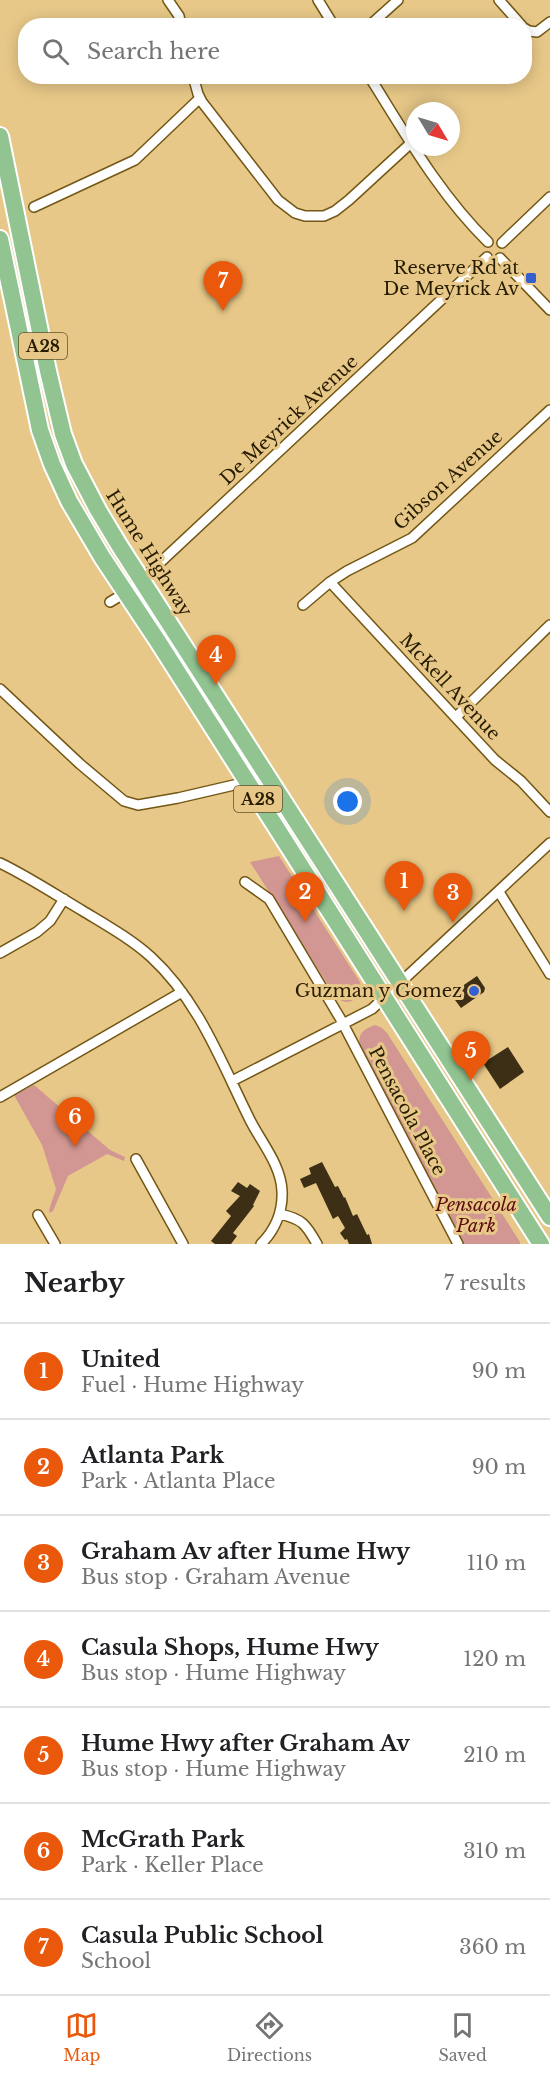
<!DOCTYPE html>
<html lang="en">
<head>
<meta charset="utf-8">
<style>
	:root { --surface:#fff; --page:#f6f6f6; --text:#202124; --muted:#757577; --line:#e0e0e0; --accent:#ea580c }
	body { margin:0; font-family:"Libre Baskerville",serif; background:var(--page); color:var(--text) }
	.compass { position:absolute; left:406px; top:102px; width:54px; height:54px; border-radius:50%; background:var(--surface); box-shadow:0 3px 15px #0003; rotate:128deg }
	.you { position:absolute; left:348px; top:802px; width:21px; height:21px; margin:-15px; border:4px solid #fff; border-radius:50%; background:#1a73e8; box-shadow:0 0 0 9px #1a73e833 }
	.badge { display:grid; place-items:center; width:39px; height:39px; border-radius:50%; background:var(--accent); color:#fff; font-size:20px; font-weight:700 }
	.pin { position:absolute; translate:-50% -50px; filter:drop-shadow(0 2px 3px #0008) }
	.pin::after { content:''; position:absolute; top:32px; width:21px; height:18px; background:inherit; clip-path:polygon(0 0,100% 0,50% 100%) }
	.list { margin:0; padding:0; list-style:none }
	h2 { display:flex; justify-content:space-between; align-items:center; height:78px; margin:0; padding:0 24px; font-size:26px }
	h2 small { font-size:20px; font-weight:400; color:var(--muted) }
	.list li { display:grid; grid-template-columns:39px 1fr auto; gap:18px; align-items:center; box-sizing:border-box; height:96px; padding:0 24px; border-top:2px solid var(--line) }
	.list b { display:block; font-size:22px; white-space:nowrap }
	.list p { margin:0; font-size:20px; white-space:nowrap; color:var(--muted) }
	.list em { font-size:20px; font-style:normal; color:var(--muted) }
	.icon { flex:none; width:33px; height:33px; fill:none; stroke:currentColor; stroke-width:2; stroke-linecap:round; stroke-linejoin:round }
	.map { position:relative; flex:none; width:550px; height:1244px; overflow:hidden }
	.search { position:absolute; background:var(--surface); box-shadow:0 3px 15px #0003; left:18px; right:18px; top:18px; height:66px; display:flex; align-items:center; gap:15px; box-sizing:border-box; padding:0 21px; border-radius:24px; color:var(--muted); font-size:22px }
	.sheet { height:750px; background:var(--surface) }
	nav { display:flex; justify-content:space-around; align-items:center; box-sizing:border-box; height:84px; border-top:2px solid var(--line); background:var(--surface); font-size:16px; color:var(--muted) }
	nav a { display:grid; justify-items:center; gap:3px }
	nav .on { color:var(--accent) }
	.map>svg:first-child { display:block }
	.green { fill:#d29792 }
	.building { fill:#3c2f15 }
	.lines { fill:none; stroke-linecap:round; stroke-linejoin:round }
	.minor-casing { stroke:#735714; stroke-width:12 }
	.trunk-casing { stroke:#fff; stroke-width:20 }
	.minor { stroke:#fff; stroke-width:9 }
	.trunk { stroke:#92c492; stroke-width:16 }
	.poi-dot { fill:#345fcf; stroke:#e7c888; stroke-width:2 }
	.labels { text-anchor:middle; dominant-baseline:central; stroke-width:6; stroke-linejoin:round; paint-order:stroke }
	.shield { fill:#e7c888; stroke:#61502a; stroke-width:1.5 }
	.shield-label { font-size:16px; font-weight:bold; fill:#271c02 }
	.poi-label { font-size:18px; fill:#271c02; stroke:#e7c888; text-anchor:end }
	.street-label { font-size:18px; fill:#271c02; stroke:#e7c888 }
	.park-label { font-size:18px; font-style:italic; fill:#5d0b0f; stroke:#e7c888 }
</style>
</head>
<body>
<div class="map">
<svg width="550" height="1244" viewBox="0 0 550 1244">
	<rect width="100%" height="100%" fill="#e7c888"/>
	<path class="green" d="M 279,856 L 360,982 C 363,999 347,1009 335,996 L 250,862 Z
		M 375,1025 L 382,1028 L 387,1033 L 520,1242 L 520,1244 L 464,1244 L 360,1046 C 357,1034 364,1029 375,1025 Z
		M 34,1085 L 110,1150 L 125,1157 L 124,1161 L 107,1154 L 68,1176 L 53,1211 L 50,1213 L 49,1210 L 56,1189 L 42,1145 L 14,1095 Z"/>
	<path class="building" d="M 477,976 L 485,988 L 484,992 L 461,1008 L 455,1000 L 459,997 L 455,991 Z
		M 508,1047 L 524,1072 L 500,1089 L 483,1063 Z
		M 322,1162 L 335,1187 L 338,1186 L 344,1198 L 345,1197 L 353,1216 L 357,1214 L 367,1235 L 369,1234 L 372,1244 L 349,1244 L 347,1239 L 345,1240 L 340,1233 L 345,1228 L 338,1216 L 333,1219 L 316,1183 L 304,1188 L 300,1179 L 311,1174 L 309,1168 Z
		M 238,1182 L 247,1188 L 250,1184 L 260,1191 L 253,1205 L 254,1206 L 233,1233 L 237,1236 L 231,1244 L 215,1244 L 211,1241 L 231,1216 L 226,1211 L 240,1196 L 231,1191 Z"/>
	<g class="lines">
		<defs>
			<path id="minor" d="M 168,0 L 179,16 L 181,26
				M 318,0 L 334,26
				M 499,0 L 522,26
				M 369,26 L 398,0
				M 524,28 L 529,31 L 537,32 L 550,22
				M 193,76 L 198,94 L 202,102 L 278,200 L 295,213 L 305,216 L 324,216 L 335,211 L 349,200 L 411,143
				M 369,76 C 405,133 439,194 488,242
				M 34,207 L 135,160 L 200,98
				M 502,243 L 550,197
				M 500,258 L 550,310
				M 330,582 L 495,760 L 521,781 L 550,812
				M 110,602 L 125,593 L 151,571 L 487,257
				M 303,605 L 330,582 L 347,571 L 412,538 L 550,410
				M 0,689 L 80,764 L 124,801 L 138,805 L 178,798 L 247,782 L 264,770
				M 457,716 L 550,625
				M 0,863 C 29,877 56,895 83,911 C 106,925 131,939 151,957 C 199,1001 222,1064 250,1120 C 261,1142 281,1165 282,1191 C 283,1211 275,1230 261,1244
				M 245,882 L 269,899 L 340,1018 L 458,1244
				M 499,892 L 550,974
				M 0,953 L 37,932 L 50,921 L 64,899
				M 232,1081 L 372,1009 L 550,843
				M 0,1097 L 182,992
				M 136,1159 L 183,1244
				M 280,1214 C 302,1219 306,1224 317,1244
				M 38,1215 L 55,1244"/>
			<path id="trunk" d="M 0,136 L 48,371 L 63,434 L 74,464 L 98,510 L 119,545 L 550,1217
				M 0,239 L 40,430 L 52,464 L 69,501 L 102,557 L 159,643 L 541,1244"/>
		</defs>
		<use href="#minor" class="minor-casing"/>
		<use href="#trunk" class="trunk-casing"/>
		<use href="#minor" class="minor"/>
		<use href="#trunk" class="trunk"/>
	</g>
	<g class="poi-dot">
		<rect x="525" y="272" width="12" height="12" rx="3"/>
		<circle cx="474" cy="991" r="6"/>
	</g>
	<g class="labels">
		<g class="shield">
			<rect x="19" y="333" width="48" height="26" rx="4.5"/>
			<rect x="234" y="786" width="48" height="26" rx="4.5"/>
		</g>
		<g class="shield-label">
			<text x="43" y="346">A28</text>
			<text x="258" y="799">A28</text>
		</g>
		<g class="poi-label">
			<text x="519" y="268">Reserve Rd at<tspan x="519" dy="21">De Meyrick Av</tspan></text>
			<text x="462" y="991">Guzman y Gomez</text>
		</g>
		<g class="street-label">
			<text transform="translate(289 420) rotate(-43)">De Meyrick Avenue</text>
			<text transform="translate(448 480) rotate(-42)">Gibson Avenue</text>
			<text transform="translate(149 553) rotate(58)">Hume Highway</text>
			<text transform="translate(450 687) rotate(47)">McKell Avenue</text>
			<text transform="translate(407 1111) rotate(62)">Pensacola Place</text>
		</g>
		<g class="park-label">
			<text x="476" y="1205">Pensacola<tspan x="476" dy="21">Park</tspan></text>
		</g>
	</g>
</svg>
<svg class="compass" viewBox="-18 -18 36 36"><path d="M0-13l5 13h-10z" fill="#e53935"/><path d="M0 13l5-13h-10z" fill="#757577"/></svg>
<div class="you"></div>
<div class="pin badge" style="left:404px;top:911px">1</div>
<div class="pin badge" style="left:305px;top:922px">2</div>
<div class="pin badge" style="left:453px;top:923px">3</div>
<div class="pin badge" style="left:216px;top:685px">4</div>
<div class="pin badge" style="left:471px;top:1081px">5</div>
<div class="pin badge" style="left:75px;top:1147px">6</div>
<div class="pin badge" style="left:223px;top:311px">7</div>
<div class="search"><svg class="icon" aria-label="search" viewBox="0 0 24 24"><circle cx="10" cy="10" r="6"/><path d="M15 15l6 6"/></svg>Search here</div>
</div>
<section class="sheet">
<h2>Nearby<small>7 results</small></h2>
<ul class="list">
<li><span class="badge">1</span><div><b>United</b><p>Fuel · Hume Highway</p></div><em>90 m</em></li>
<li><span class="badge">2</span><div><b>Atlanta Park</b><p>Park · Atlanta Place</p></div><em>90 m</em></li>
<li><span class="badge">3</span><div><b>Graham Av after Hume Hwy</b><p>Bus stop · Graham Avenue</p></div><em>110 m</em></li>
<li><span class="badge">4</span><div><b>Casula Shops, Hume Hwy</b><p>Bus stop · Hume Highway</p></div><em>120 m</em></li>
<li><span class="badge">5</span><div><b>Hume Hwy after Graham Av</b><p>Bus stop · Hume Highway</p></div><em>210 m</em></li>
<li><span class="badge">6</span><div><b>McGrath Park</b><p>Park · Keller Place</p></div><em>310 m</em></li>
<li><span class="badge">7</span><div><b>Casula Public School</b><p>School</p></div><em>360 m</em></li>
</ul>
</section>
<nav>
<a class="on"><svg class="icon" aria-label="map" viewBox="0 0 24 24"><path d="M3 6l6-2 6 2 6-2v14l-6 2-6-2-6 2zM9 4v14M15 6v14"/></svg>Map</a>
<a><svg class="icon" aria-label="directions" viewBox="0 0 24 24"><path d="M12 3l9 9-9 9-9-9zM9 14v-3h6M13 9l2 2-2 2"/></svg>Directions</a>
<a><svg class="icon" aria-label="saved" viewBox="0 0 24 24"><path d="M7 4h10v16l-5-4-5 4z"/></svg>Saved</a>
</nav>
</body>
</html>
